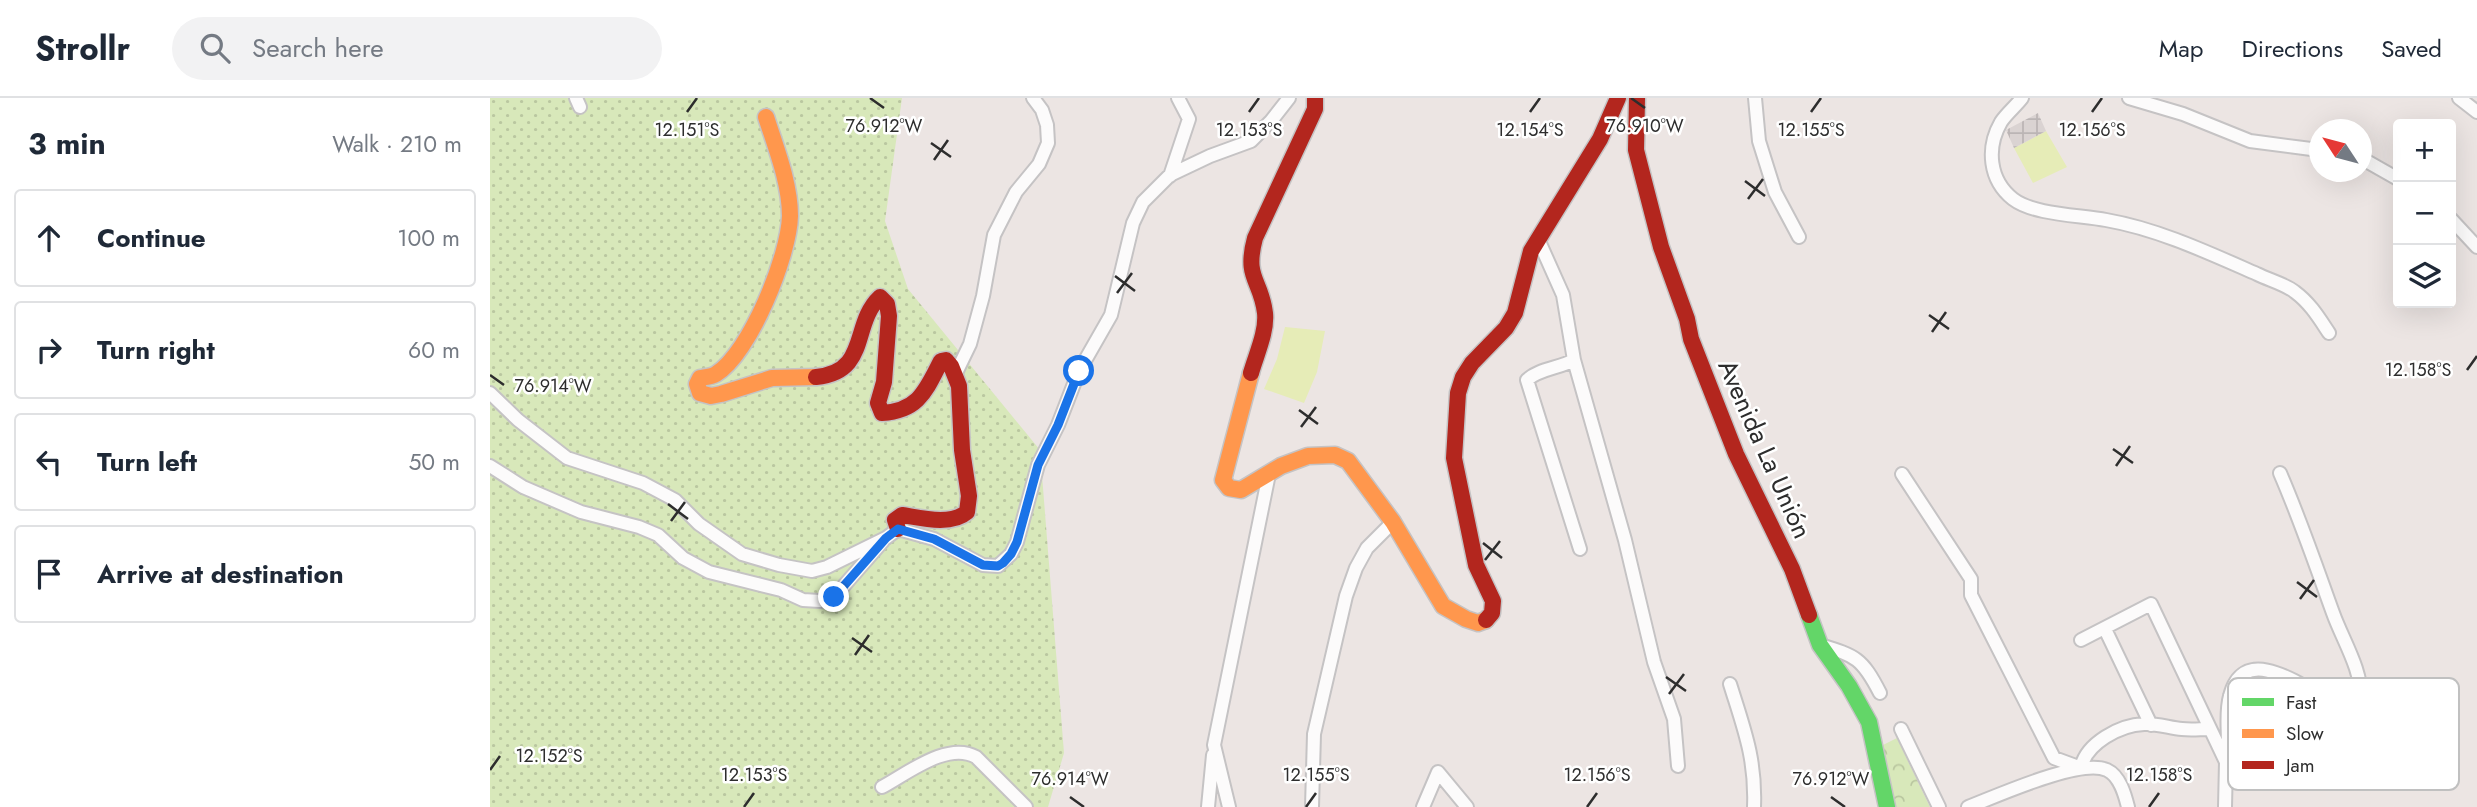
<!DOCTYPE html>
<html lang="en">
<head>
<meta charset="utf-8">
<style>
	:root { --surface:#fff; --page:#f2f2f3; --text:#1f2937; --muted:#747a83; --line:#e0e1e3 }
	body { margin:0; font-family:Jost,sans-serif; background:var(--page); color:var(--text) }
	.controls { position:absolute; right:21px; top:21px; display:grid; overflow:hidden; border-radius:7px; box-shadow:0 7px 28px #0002 }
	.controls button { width:63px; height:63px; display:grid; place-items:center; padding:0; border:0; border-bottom:2px solid var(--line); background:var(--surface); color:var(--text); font:35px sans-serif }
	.compass { position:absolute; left:1819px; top:21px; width:63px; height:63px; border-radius:50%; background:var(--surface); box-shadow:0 7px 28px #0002; rotate:306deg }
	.stop { position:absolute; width:21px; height:21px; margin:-16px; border:5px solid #1a73e8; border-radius:50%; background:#fff }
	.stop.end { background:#1a73e8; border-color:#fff; box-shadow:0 2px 7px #0008 }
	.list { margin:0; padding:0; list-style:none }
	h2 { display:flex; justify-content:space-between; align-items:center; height:91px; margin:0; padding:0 28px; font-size:30px }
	h2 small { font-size:23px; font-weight:400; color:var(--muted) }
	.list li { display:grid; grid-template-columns:46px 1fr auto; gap:21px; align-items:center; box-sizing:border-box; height:98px; margin:0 14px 14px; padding:0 14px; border:2px solid var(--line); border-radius:7px }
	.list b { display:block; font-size:26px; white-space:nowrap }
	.list em { font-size:23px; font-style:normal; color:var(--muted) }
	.icon { flex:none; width:38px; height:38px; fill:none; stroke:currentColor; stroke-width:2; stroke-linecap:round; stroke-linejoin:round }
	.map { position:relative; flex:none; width:1987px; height:709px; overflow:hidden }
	header { display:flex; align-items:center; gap:42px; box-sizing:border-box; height:98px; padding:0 35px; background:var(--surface); border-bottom:2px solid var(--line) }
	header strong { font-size:33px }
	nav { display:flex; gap:38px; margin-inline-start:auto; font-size:24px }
	.search { width:490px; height:63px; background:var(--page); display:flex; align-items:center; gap:18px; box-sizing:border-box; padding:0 24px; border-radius:38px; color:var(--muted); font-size:26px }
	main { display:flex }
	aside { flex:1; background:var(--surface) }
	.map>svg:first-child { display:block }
	.grass { fill:url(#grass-dots) }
	.park { fill:url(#park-crowns) }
	.pitch { fill:#e6ecb7 }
	.plaza { fill:url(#plaza-grid) }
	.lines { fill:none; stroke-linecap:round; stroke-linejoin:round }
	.street-casing { stroke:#c5c3c4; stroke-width:16 }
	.fast-casing { stroke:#c5c3c4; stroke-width:19 }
	.slow-casing { stroke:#c5c3c4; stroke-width:19 }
	.jam-casing { stroke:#c5c3c4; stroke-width:19 }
	.street { stroke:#fcfbfb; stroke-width:12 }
	.fast { stroke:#63d668; stroke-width:16 }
	.slow { stroke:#ff974d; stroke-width:16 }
	.jam { stroke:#b3261e; stroke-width:16 }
	.route { stroke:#1a73e8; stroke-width:9 }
	.ticks { fill:none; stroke:#2d2d2d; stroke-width:2.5 }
	.labels { text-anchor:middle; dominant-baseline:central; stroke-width:5; stroke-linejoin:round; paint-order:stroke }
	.street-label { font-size:26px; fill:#2d2d2d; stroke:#fff }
	.key { fill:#fff; stroke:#c0c0c0; stroke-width:2 }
	.key-label { font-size:19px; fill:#2d2d2d }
	.ticks-label { font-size:18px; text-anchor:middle; fill:#2d2d2d; stroke:#fff; stroke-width:5; stroke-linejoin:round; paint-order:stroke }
</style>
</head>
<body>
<header>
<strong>Strollr</strong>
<div class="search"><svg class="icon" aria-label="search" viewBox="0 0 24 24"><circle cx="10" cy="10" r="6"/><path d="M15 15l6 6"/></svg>Search here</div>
<nav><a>Map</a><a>Directions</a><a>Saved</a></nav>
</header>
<main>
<aside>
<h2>3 min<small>Walk · 210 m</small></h2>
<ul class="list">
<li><svg class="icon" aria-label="ahead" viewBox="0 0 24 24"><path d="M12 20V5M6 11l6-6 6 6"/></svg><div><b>Continue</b></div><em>100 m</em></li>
<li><svg class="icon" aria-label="right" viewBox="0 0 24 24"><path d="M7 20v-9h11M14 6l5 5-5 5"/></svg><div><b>Turn right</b></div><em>60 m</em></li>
<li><svg class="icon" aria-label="left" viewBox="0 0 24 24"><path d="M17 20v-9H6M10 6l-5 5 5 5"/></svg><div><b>Turn left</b></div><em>50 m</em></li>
<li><svg class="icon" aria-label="arrive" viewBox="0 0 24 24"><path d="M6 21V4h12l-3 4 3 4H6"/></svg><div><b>Arrive at destination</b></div></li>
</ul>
</aside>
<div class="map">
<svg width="1987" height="709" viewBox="0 0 1987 709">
	<defs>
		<pattern id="grass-dots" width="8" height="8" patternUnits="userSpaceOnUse" patternTransform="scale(1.75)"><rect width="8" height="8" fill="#d8e8ba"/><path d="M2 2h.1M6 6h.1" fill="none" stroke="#bac7a0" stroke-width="1.8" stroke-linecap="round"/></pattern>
		<pattern id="park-crowns" width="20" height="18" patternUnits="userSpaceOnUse" patternTransform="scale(1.75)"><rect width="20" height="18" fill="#d8e8ba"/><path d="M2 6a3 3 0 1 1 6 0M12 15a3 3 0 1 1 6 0" fill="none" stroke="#bac7a0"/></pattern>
		<pattern id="plaza-grid" width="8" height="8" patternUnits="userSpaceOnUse" patternTransform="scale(1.75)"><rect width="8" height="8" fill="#dad3d2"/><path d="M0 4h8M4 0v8" fill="none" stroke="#bbb5b5"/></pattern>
	</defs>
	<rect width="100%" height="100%" fill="#ece5e3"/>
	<path class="grass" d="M 0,0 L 412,0 L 395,123 L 418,191 L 550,352 L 574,655 L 558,709 L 0,709 Z"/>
	<path class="park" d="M 1407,640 L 1440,709 L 1401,709 L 1391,648 Z"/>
	<path class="pitch" d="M 1556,33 L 1577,69 L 1543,85 L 1524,50 Z
		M 795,229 L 835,233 L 827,274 L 814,305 L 774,291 L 787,261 Z"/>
	<path class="plaza" d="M 1548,15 L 1556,33 L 1524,50 L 1516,32 Z"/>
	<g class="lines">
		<defs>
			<path id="street" d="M 86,0 L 90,9
				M 1265,0 L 1269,43 L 1285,94 L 1309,139
				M 1532,0 C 1526,8 1517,15 1511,24 C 1496,50 1499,82 1523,101 C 1544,117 1590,117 1616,122 C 1668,131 1719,155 1767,176 C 1779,182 1795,186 1805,194 C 1820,205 1829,220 1839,235
				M 1639,0 L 1693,16 L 1760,43 L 1829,52
				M 1969,0 L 1987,14
				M 1871,60 L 1908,81
				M 680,78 L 699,21 L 688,0
				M 1961,121 L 1987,149
				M 1048,141 L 1073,197 L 1084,262 L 1135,442 L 1164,564 L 1184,621 L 1188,668
				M 1084,262 C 1070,270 1048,271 1037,282 L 1090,451
				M 465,277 L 480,246 L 493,198 L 504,137 L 526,94 L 549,66 L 558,45 L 557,27 L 552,12 L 543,0
				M 0,295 L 28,322 L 77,360 L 153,385 L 185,402 L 209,426 L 252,456 L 289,467 L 322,473 L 337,469 L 396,440 L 408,431 L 444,441 L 493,467 L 508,468 L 521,456 L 527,444 L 548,367 L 568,327 L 589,273 L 621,217 L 643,125 L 653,104 L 680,77 L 720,58 L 761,43 L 781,23 L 799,0
				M 0,368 L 33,389 L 91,414 L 149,429 L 168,437 L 193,460 L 219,474 L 291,492 L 313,502 L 330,503 L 344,499 L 393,443
				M 1412,376 L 1481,481 L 1481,497 L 1564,660 L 1591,670 C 1596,645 1630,627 1654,626 C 1666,625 1680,630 1692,631 C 1701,632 1710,631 1719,631
				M 1615,531 L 1661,627
				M 1591,542 L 1661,506 L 1736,664 L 1735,709
				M 1330,547 C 1366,558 1372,560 1390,595
				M 1240,586 C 1254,631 1266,661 1264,709
				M 1411,631 L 1449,709
				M 1736,664 C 1741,642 1734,619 1740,598 C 1756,536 1827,601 1858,613 L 1869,607 L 1871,602 C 1872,571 1853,543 1843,515 C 1826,468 1810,421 1790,375
				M 392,689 C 418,675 458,643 486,659 L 536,709
				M 718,709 L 723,657
				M 739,709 L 724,647 L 779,376
				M 822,709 L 824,636 L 856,498 L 866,470 L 877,450 L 903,424
				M 933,709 L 948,674 L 977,709
				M 1478,709 C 1507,698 1590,660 1617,672 C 1630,678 1635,697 1638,709"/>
			<path id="fast" d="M 1319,517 L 1330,547 L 1359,588 L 1379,624 L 1397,709"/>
			<path id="slow" d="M 276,19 C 286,50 300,85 300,118 C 299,158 260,255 226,276 C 221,279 215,279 210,280 L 207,286 L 210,295 L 221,298 L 231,296 L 282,280 L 326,279
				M 761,275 L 733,382 L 739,390 L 751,392 L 791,368 L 818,358 L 845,357 L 858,363 L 903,424 L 953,508 L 976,521 L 988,525 L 996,522"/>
			<path id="jam" d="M 1147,0 L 1146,52 L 1171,149 L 1197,221 L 1201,241 L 1246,356 L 1302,471 L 1319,517
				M 761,275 C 766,257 777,234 775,215 C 771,181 754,181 765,140 L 825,11 L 825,0
				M 326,279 C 380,274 361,226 390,199 L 397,206 L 399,218 L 394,284 L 388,305 L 392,315 C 429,313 436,292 451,263 L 456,262 L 461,268 L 469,288 L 472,352 L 479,398 L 477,414 C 461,428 431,420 412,417 L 405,422 L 408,431
				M 996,522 L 1002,515 L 1003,503 L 986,467 L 964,360 L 968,295 L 973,279 L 982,265 L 1016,230 L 1025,215 L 1041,153 L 1110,41 L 1128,0"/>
		</defs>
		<use href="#street" class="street-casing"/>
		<use href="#fast" class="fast-casing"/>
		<use href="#slow" class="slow-casing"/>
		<use href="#jam" class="jam-casing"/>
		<use href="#street" class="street"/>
		<use href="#fast" class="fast"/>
		<use href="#slow" class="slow"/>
		<use href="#jam" class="jam"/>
	</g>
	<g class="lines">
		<path class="route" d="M 344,499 L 396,440 L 408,431 L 444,441 L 493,467 L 508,468 L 513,465 L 521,456 L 527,444 L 548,367 L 568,327 L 589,273"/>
	</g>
	<path class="ticks" d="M 380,0 L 394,10M 1141,0 L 1155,10M 197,14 L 207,0M 759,14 L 769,0M 1040,14 L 1050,0M 1321,14 L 1331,0M 1602,14 L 1612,0M 441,45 L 461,59M 444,62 L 458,42M 1255,83 L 1275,98M 1258,101 L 1273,81M 625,178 L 645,193M 627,195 L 642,175M 1439,217 L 1459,231M 1442,234 L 1456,214M 1977,272 L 1987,258M 0,277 L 14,287M 809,312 L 828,326M 811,329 L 826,309M 1623,351 L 1643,365M 1626,368 L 1640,348M 178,406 L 198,421M 181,423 L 195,404M 993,445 L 1012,460M 995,462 L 1010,443M 1807,484 L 1827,499M 1810,501 L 1824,482M 362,540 L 382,554M 365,557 L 379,537M 1176,579 L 1196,593M 1179,596 L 1194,576M 0,672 L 10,658M 580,699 L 594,709M 1341,699 L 1355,709M 254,709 L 264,695M 816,709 L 826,695M 1097,709 L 1107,695M 1659,709 L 1669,695"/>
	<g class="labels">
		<g class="street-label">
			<text transform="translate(1275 351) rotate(66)">Avenida La Unión</text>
		</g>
	</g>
	<rect x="1738" y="580" width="231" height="112" rx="10" class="key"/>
	<rect x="1752" y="600" width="32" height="8" fill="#63d668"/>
	<rect x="1752" y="631" width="32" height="9" fill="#ff974d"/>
	<rect x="1752" y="663" width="32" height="8" fill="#b3261e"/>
	<g class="key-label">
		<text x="1796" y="611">Fast</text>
		<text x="1796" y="642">Slow</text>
		<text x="1796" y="674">Jam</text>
	</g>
	<g class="ticks-label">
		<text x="394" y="34">76.912°W</text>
		<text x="1155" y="34">76.910°W</text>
		<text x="197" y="38">12.151°S</text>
		<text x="759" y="38">12.153°S</text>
		<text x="1040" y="38">12.154°S</text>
		<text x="1321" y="38">12.155°S</text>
		<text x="1602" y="38">12.156°S</text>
		<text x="1928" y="278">12.158°S</text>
		<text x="63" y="294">76.914°W</text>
		<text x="59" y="664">12.152°S</text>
		<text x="264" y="683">12.153°S</text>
		<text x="826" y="683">12.155°S</text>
		<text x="1107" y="683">12.156°S</text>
		<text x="1669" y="683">12.158°S</text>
		<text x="580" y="687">76.914°W</text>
		<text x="1341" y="687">76.912°W</text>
	</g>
</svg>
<div class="controls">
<button>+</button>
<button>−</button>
<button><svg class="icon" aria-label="layers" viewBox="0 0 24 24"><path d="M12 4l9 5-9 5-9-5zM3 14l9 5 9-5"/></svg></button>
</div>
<svg class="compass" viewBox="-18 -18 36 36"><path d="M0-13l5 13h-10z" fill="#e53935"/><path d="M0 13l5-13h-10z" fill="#747a83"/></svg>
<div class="stop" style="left:589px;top:273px"></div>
<div class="stop end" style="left:344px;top:499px"></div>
</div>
</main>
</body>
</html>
